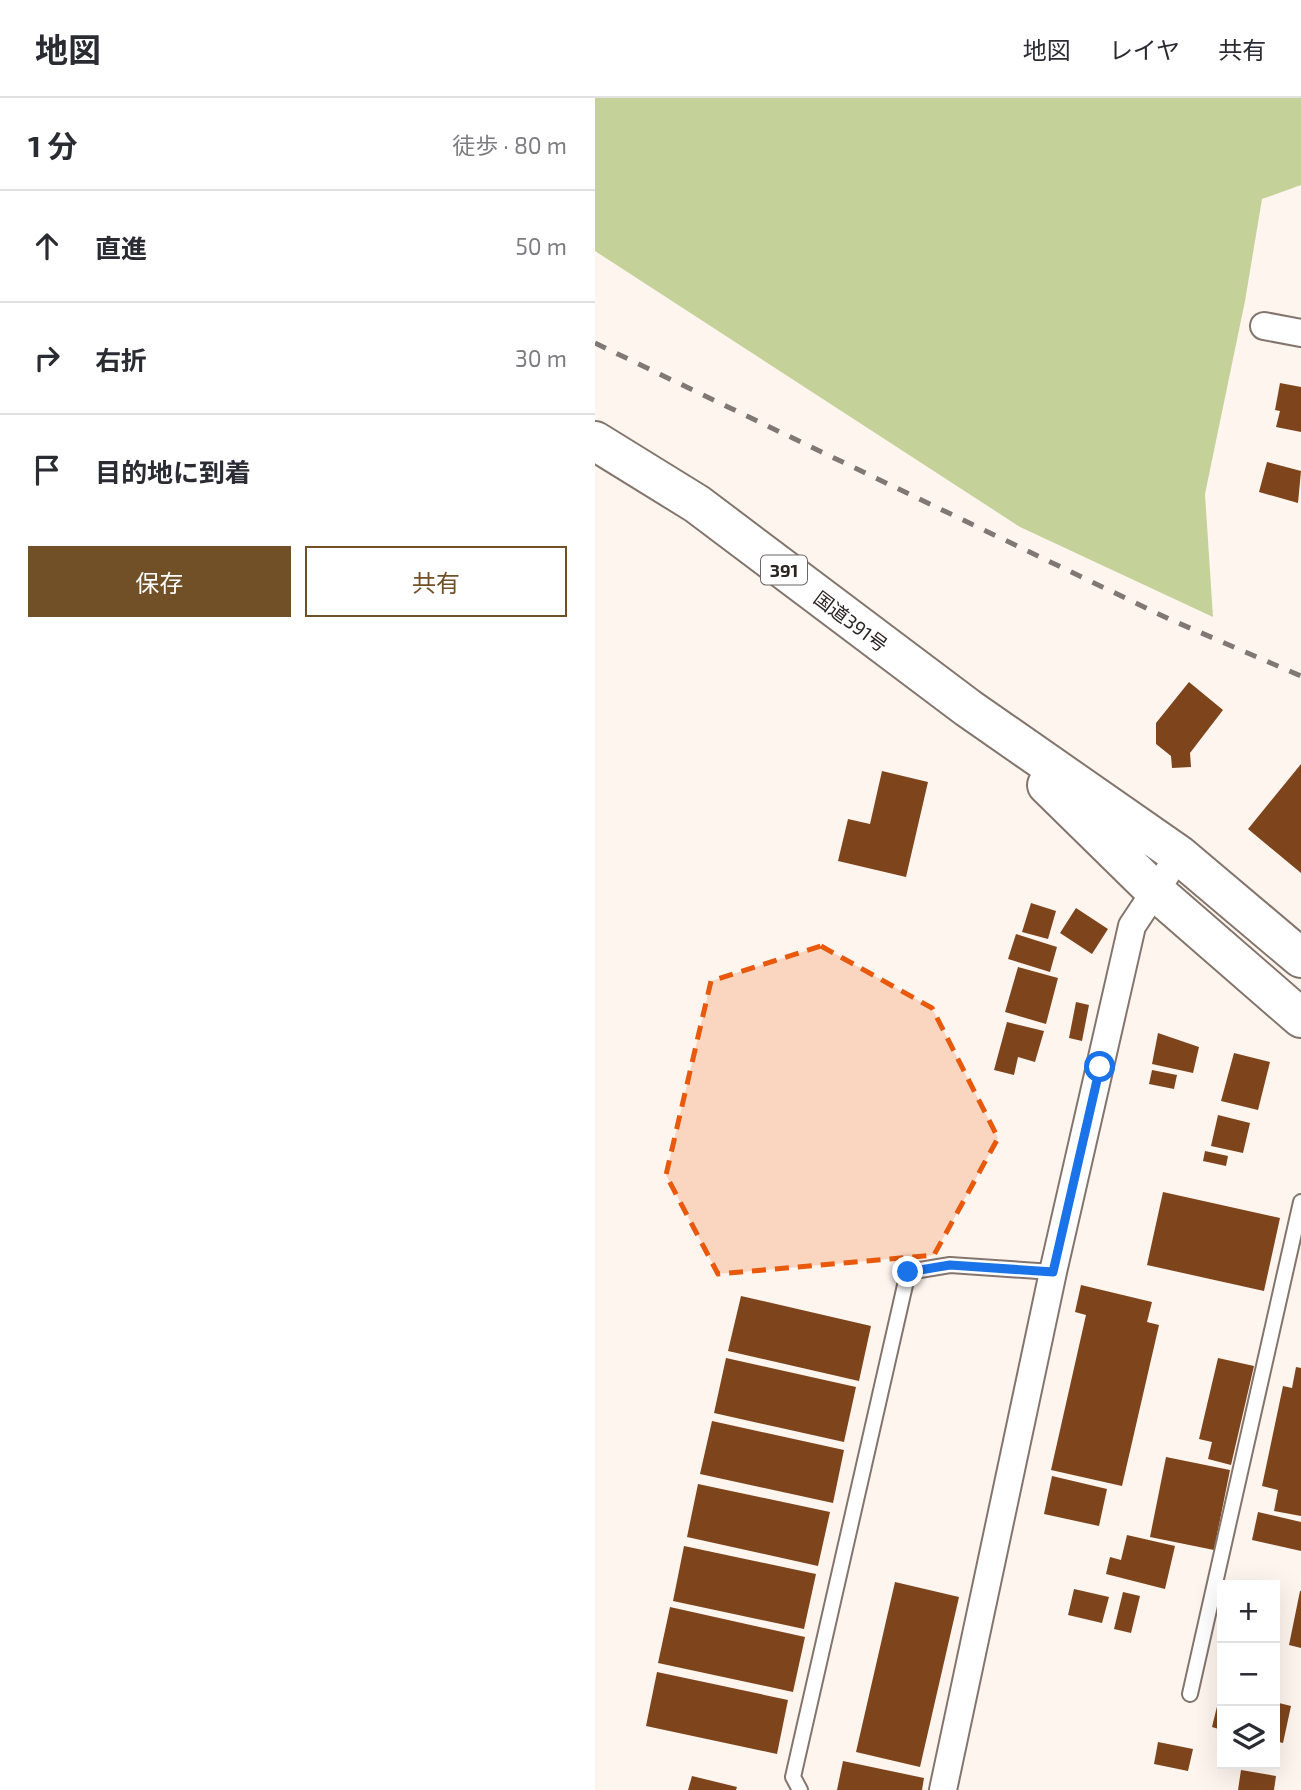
<!DOCTYPE html>
<html lang="ja">
<head>
<meta charset="utf-8">
<style>
	:root { --surface:#fff; --page:#f2f2f3; --text:#2b2b33; --muted:#7c7c81; --line:#e1e1e2; --accent:#715027 }
	body { margin:0; font-family:"Exo 2","Noto Sans JP",sans-serif; background:var(--page); color:var(--text) }
	.controls { position:absolute; right:21px; bottom:21px; display:grid; overflow:hidden; border-radius:0px; box-shadow:0 7px 28px #0002 }
	.controls button { width:63px; height:63px; display:grid; place-items:center; padding:0; border:0; border-bottom:2px solid var(--line); background:var(--surface); color:var(--text); font:35px sans-serif }
	.stop { position:absolute; width:21px; height:21px; margin:-16px; border:5px solid #1a73e8; border-radius:50%; background:#fff }
	.stop.end { background:#1a73e8; border-color:#fff; box-shadow:0 2px 7px #0008 }
	.list { margin:0; padding:0; list-style:none }
	h2 { display:flex; justify-content:space-between; align-items:center; height:91px; margin:0; padding:0 28px; font-size:30px }
	h2 small { font-size:23px; font-weight:400; color:var(--muted) }
	.list li { display:grid; grid-template-columns:46px 1fr auto; gap:21px; align-items:center; box-sizing:border-box; height:112px; padding:0 28px; border-top:2px solid var(--line) }
	.list b { display:block; font-size:26px; white-space:nowrap }
	.list em { font-size:23px; font-style:normal; color:var(--muted) }
	.actions { display:flex; gap:14px; padding:21px 28px }
	.actions a { flex:1; padding:16px 0; border:2px solid var(--accent); border-radius:0px; text-align:center; font-size:24px; color:var(--accent) }
	.actions .main { background:var(--accent); color:#fff }
	.icon { flex:none; width:38px; height:38px; fill:none; stroke:currentColor; stroke-width:2; stroke-linecap:round; stroke-linejoin:round }
	.map { position:relative; flex:none; width:706px; height:1692px; overflow:hidden }
	header { display:flex; align-items:center; gap:42px; box-sizing:border-box; height:98px; padding:0 35px; background:var(--surface); border-bottom:2px solid var(--line) }
	header strong { font-size:33px }
	nav { display:flex; gap:38px; margin-inline-start:auto; font-size:24px }
	main { display:flex }
	aside { flex:1; background:var(--surface) }
	.map>svg:first-child { display:block }
	.green { fill:#c4d199 }
	.building { fill:#7e451c }
	.lines { fill:none; stroke-linecap:round; stroke-linejoin:round }
	.lane-casing { stroke:#84756c; stroke-width:18 }
	.street-casing { stroke:#84756c; stroke-width:30 }
	.highway-casing { stroke:#84756c; stroke-width:42 }
	.lane { stroke:#fff; stroke-width:14 }
	.street { stroke:#fff; stroke-width:26 }
	.highway { stroke:#fff; stroke-width:38 }
	.rail { stroke:#807874; stroke-width:5; stroke-dasharray:12 12; stroke-linecap:butt }
	.route { stroke:#1a73e8; stroke-width:9 }
	.marked { fill:#e8590c; fill-opacity:0.2; stroke:#e8590c; stroke-width:5; stroke-dasharray:14 9; stroke-linejoin:round }
	.labels { text-anchor:middle; dominant-baseline:central; stroke-width:7; stroke-linejoin:round; paint-order:stroke }
	.shield { fill:#fff; stroke:#6b6664; stroke-width:2 }
	.shield-label { font-size:18px; font-weight:bold; fill:#2b2522 }
	.street-label { font-size:19px; fill:#2b2522; stroke:#fff }
</style>
</head>
<body>
<header>
<strong>地図</strong>
<nav><a>地図</a><a>レイヤ</a><a>共有</a></nav>
</header>
<main>
<aside>
<h2>1 分<small>徒歩 · 80 m</small></h2>
<ul class="list">
<li><svg class="icon" aria-label="ahead" viewBox="0 0 24 24"><path d="M12 20V5M6 11l6-6 6 6"/></svg><div><b>直進</b></div><em>50 m</em></li>
<li><svg class="icon" aria-label="right" viewBox="0 0 24 24"><path d="M7 20v-9h11M14 6l5 5-5 5"/></svg><div><b>右折</b></div><em>30 m</em></li>
<li><svg class="icon" aria-label="arrive" viewBox="0 0 24 24"><path d="M6 21V4h12l-3 4 3 4H6"/></svg><div><b>目的地に到着</b></div></li>
</ul>
<div class="actions"><a class="main">保存</a><a>共有</a></div>
</aside>
<div class="map">
<svg width="706" height="1692" viewBox="0 0 706 1692">
	<rect width="100%" height="100%" fill="#fff5ef"/>
	<path class="green" d="M 0,0 L 706,0 L 706,87 L 667,101 L 650,203 L 610,396 L 618,519 L 425,429 L 0,153 Z"/>
	<path class="building" d="M 685,285 L 706,289 L 706,334 L 681,329 L 685,313 L 680,312 Z
		M 672,364 L 706,373 L 703,405 L 664,394 Z
		M 594,584 L 628,612 L 595,655 L 596,669 L 577,670 L 576,658 L 561,646 L 561,625 Z
		M 706,666 L 706,775 L 653,731 Z
		M 287,673 L 333,684 L 311,779 L 243,763 L 253,721 L 275,726 Z
		M 436,805 L 461,813 L 453,841 L 427,834 Z
		M 481,810 L 513,831 L 497,856 L 465,835 Z
		M 421,836 L 462,849 L 455,874 L 413,861 Z
		M 423,869 L 463,880 L 451,926 L 410,914 Z
		M 481,904 L 494,907 L 487,943 L 474,940 Z
		M 412,924 L 449,933 L 440,964 L 423,959 L 419,977 L 399,972 Z
		M 563,935 L 604,949 L 598,975 L 557,966 Z
		M 639,955 L 675,964 L 663,1012 L 626,1003 Z
		M 557,972 L 582,977 L 579,991 L 554,986 Z
		M 623,1017 L 655,1025 L 648,1055 L 616,1048 Z
		M 610,1053 L 633,1058 L 631,1068 L 608,1063 Z
		M 568,1094 L 685,1120 L 669,1193 L 552,1167 Z
		M 486,1187 L 557,1204 L 552,1224 L 564,1227 L 527,1388 L 456,1372 L 491,1217 L 480,1214 Z
		M 146,1198 L 276,1228 L 264,1283 L 133,1253 Z
		M 131,1260 L 261,1289 L 249,1344 L 119,1315 Z
		M 623,1260 L 659,1268 L 636,1367 L 613,1361 L 617,1344 L 604,1341 Z
		M 701,1269 L 706,1270 L 706,1418 L 679,1413 L 683,1392 L 667,1388 L 688,1288 L 697,1290 Z
		M 117,1323 L 249,1352 L 238,1405 L 105,1376 Z
		M 571,1359 L 635,1372 L 619,1452 L 555,1439 Z
		M 457,1378 L 512,1391 L 504,1428 L 449,1416 Z
		M 103,1386 L 235,1414 L 223,1468 L 92,1439 Z
		M 663,1414 L 706,1424 L 706,1453 L 657,1442 Z
		M 532,1437 L 580,1448 L 570,1491 L 511,1476 L 515,1459 L 526,1462 Z
		M 89,1448 L 221,1476 L 209,1531 L 78,1503 Z
		M 300,1484 L 364,1499 L 325,1669 L 261,1654 Z
		M 479,1491 L 514,1499 L 507,1525 L 473,1517 Z
		M 705,1493 L 706,1493 L 706,1550 L 694,1547 Z
		M 528,1494 L 545,1498 L 536,1535 L 519,1531 Z
		M 75,1509 L 210,1539 L 198,1594 L 63,1565 Z
		M 62,1574 L 193,1602 L 182,1656 L 51,1628 Z
		M 627,1588 L 627,1632 L 617,1629 Z
		M 680,1604 L 696,1608 L 688,1645 L 680,1643 Z
		M 563,1644 L 598,1651 L 593,1673 L 559,1666 Z
		M 248,1663 L 329,1680 L 327,1692 L 242,1692 Z
		M 646,1672 L 681,1678 L 679,1692 L 643,1692 Z
		M 97,1678 L 142,1689 L 141,1692 L 93,1692 Z"/>
	<g class="lines">
		<defs>
			<path id="lane" d="M 595,1596 L 706,1104
				M 205,1692 L 198,1679 L 313,1174 L 355,1167 L 458,1174"/>
			<path id="street" d="M 669,228 L 706,235
				M 348,1692 L 458,1174 L 537,828 L 584,757"/>
			<path id="highway" d="M 0,343 L 102,406 L 373,610 L 584,757 L 706,860
				M 452,687 L 560,793 L 706,920"/>
		</defs>
		<use href="#lane" class="lane-casing"/>
		<use href="#street" class="street-casing"/>
		<use href="#highway" class="highway-casing"/>
		<use href="#lane" class="lane"/>
		<use href="#street" class="street"/>
		<use href="#highway" class="highway"/>
		<path class="rail" d="M 0,245 L 574,521 L 706,578"/>
	</g>
	<g class="lines">
		<path class="route" d="M 313,1174 L 355,1167 L 458,1174 L 505,969"/>
	</g>
	<path class="marked" d="M 226,848 L 337,910 L 403,1040 L 339,1157 L 123,1176 L 71,1077 L 116,883 Z"/>
	<g class="labels">
		<rect class="shield" x="166" y="457.5" width="46" height="29" rx="5"/>
		<g class="shield-label">
			<text x="189" y="472">391</text>
		</g>
		<g class="street-label">
			<text transform="translate(256 523) rotate(37)">国道391号</text>
		</g>
	</g>
</svg>
<div class="controls">
<button>+</button>
<button>−</button>
<button><svg class="icon" aria-label="layers" viewBox="0 0 24 24"><path d="M12 4l9 5-9 5-9-5zM3 14l9 5 9-5"/></svg></button>
</div>
<div class="stop" style="left:505px;top:969px"></div>
<div class="stop end" style="left:313px;top:1174px"></div>
</div>
</main>
</body>
</html>
